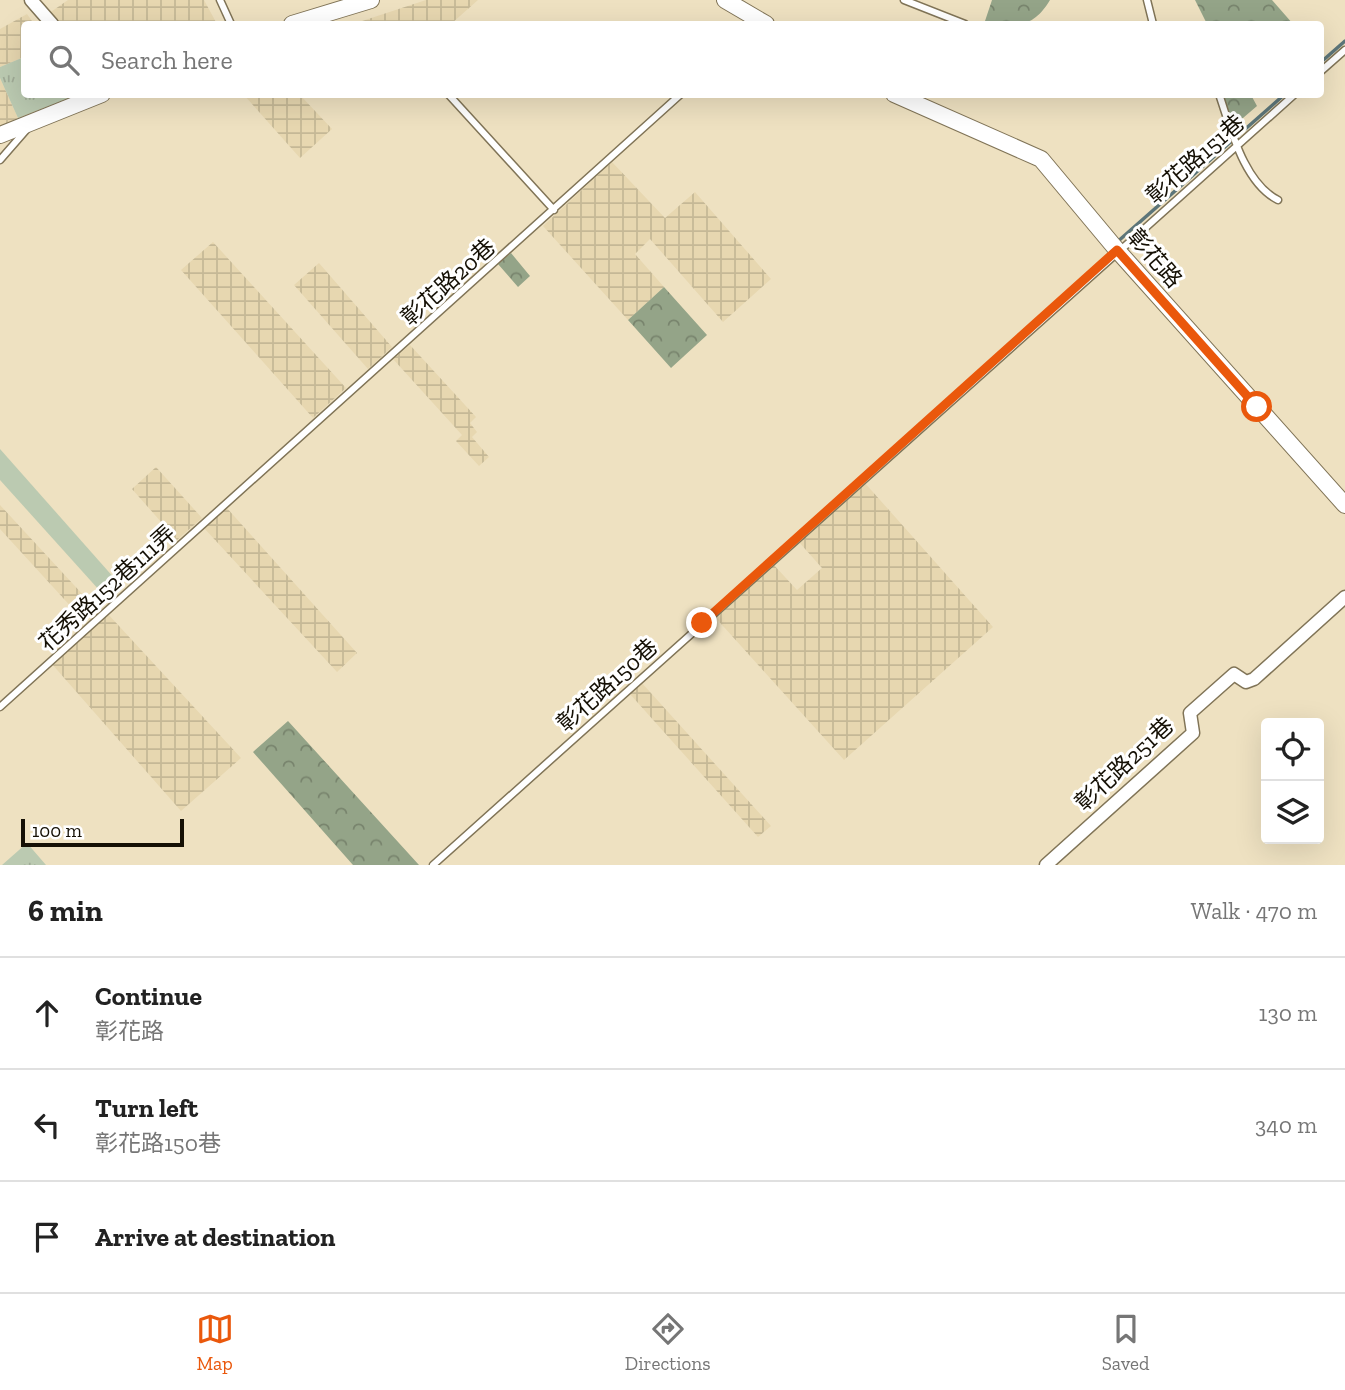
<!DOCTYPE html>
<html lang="en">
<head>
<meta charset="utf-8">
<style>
	:root { --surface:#fff; --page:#f6f6f6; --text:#222; --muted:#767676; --line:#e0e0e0; --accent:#ea580c }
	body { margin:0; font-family:"Zilla Slab","Noto Sans TC",serif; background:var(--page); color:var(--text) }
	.controls { position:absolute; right:21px; bottom:21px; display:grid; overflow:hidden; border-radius:7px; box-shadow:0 7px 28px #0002 }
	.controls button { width:63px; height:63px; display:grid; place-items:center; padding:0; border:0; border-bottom:2px solid var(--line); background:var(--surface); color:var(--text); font:35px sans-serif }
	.scale { position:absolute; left:21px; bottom:18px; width:163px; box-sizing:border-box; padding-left:7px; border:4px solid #151005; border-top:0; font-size:19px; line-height:24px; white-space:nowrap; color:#151005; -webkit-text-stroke:5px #fff; paint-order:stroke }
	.stop { position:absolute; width:21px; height:21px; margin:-16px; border:5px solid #ea580c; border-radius:50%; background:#fff }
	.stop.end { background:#ea580c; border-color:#fff; box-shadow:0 2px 7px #0008 }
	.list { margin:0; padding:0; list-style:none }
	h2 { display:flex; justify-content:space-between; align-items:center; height:91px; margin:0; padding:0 28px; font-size:30px }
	h2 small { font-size:23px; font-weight:400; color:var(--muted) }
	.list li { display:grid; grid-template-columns:46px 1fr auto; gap:21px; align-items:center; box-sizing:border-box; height:112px; padding:0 28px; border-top:2px solid var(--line) }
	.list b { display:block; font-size:26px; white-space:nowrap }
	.list p { margin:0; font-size:23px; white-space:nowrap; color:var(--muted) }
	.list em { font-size:23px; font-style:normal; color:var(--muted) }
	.icon { flex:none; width:38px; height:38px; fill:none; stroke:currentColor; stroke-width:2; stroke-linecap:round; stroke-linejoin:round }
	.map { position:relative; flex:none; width:1345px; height:865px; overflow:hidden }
	.search { position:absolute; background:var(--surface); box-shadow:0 7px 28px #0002; left:21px; right:21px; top:21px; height:77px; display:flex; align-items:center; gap:18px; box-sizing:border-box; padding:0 24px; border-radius:7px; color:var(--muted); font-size:26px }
	.sheet { height:427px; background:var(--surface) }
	nav { display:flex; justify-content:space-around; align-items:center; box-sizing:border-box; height:98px; border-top:2px solid var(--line); background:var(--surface); font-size:19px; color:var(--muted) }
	nav a { display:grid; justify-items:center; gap:4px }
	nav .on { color:var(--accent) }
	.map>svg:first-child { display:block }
	.industrial { fill:url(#industrial-grid) }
	.grass { fill:url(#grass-tufts) }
	.forest { fill:url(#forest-crowns) }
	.green { fill:#bbcab1 }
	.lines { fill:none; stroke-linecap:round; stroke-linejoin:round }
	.stream { stroke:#5c7579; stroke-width:3.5 }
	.service-casing { stroke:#807457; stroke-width:9 }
	.minor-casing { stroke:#807457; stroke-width:15 }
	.tertiary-casing { stroke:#807457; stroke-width:18 }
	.service { stroke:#fff; stroke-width:6 }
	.minor { stroke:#fff; stroke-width:12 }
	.tertiary { stroke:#fff; stroke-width:16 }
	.route { stroke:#ea580c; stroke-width:9 }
	.labels { text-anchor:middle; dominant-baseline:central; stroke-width:6; stroke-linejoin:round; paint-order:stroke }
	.street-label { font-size:23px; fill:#151005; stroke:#fff }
</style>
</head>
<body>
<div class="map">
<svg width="1345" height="865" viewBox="0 0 1345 865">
	<defs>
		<pattern id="industrial-grid" width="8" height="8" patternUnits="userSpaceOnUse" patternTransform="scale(1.75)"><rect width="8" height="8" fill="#e7d7b0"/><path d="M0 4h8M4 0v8" fill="none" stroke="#c5b896"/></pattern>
		<pattern id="grass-tufts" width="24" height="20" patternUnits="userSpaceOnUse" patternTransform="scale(1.75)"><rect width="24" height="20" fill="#bbcab1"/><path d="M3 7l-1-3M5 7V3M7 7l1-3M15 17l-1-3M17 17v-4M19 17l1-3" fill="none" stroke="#a0ac97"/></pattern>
		<pattern id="forest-crowns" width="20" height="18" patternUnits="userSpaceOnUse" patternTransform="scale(1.75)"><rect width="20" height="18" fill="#94a488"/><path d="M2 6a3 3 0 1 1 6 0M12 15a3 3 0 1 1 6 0" fill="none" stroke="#78846d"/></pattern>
	</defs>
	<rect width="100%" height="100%" fill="#eee1c1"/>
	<path class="industrial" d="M 68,0 L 204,0 L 217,24 L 50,24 L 45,16 Z
		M 426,0 L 478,0 L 451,24 L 353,24 Z
		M 27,14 L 34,24 L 24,24 L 24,57 L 0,67 L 0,29 Z
		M 0,78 L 18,118 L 0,126 Z
		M 244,95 L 300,95 L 332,129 L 300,158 Z
		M 612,162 L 665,218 L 695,192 L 771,279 L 723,322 L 650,239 L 635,254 L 664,287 L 628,320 L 543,226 Z
		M 213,242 L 346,388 L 313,418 L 181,270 Z
		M 319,263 L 392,347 L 368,369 L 294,285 Z
		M 410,345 L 476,417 L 470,423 L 477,432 L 472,437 L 489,457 L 479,466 L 456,441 L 462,435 L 393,359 Z
		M 156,467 L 202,518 L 177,540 L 132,489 Z
		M 864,482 L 993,627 L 844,760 L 714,616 L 773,564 L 797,590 L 822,568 L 798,541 Z
		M 0,505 L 98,611 L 85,622 L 0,529 Z
		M 226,507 L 357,653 L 337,672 L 203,527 Z
		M 107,613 L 241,758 L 181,811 L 51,663 Z
		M 641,682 L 771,826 L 758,837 L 629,693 Z"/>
	<path class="grass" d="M 24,57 L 24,94 L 77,95 L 18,118 L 0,78 L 0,67 Z
		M 27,843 L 46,865 L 2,865 Z"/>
	<path class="forest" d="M 992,0 L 1050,0 C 1032,30 1016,25 984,24 Z
		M 1195,0 L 1272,0 L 1293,24 L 1207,24 Z
		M 1215,95 L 1251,95 L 1257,106 L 1229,130 Z
		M 511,253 L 530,276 L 518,287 L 498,264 Z
		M 664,287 L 707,335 L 671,368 L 628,320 Z
		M 288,721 L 419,865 L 353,865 L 253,752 Z"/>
	<path class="green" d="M 0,449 L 123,588 L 109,601 L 0,480 Z"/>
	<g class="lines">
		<path class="stream" d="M 1320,63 L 1345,41
			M 1116,243 L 1285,94"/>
		<defs>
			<path id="service" d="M 220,0 L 231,24
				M 904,0 L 965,24
				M 1147,0 L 1153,24
				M 1320,72 L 1345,50
				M 448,94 L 554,210
				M 1219,94 C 1231,129 1244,183 1278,200
				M 0,160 L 27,129
				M 0,707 L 681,94
				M 433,865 L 1295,94"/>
			<path id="minor" d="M 31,0 L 52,24
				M 1046,865 L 1193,733 L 1190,713 L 1234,674 L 1246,682 L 1254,679 L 1345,597"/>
			<path id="tertiary" d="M 725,0 L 766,24
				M 292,24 L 371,0
				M 894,94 L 1041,159 L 1117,250 L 1345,505
				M 0,135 L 102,94"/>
		</defs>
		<use href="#service" class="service-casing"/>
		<use href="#minor" class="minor-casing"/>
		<use href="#tertiary" class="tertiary-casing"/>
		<use href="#service" class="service"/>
		<use href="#minor" class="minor"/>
		<use href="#tertiary" class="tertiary"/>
	</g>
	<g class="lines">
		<path class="route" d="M 702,623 L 1117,250 L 1257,407"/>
	</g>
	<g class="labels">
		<g class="street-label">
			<text transform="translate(1195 159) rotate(-41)">彰花路151巷</text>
			<text transform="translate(1155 258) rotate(49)">彰花路</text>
			<text transform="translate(448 282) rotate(-42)">彰花路20巷</text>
			<text transform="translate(107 588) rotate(-42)">花秀路152巷111弄</text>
			<text transform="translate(607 685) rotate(-42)">彰花路150巷</text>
			<text transform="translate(1124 764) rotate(-43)">彰花路251巷</text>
		</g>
	</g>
</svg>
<div class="controls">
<button><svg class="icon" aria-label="locate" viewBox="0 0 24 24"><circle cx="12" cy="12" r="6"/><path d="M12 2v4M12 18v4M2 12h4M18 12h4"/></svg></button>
<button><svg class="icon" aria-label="layers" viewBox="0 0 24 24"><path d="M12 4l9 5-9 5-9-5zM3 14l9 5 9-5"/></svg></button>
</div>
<div class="scale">100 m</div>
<div class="stop" style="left:1257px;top:407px"></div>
<div class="stop end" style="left:702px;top:623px"></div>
<div class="search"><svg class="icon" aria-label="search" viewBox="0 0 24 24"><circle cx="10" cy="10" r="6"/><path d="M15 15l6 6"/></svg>Search here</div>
</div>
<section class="sheet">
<h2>6 min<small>Walk · 470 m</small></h2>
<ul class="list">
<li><svg class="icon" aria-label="ahead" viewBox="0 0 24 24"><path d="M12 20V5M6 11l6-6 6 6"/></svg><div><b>Continue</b><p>彰花路</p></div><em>130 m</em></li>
<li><svg class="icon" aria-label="left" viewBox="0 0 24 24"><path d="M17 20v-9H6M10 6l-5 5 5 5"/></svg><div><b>Turn left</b><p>彰花路150巷</p></div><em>340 m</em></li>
<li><svg class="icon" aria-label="arrive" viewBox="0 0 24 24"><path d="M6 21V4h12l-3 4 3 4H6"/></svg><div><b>Arrive at destination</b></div></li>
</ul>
</section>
<nav>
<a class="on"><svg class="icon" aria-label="map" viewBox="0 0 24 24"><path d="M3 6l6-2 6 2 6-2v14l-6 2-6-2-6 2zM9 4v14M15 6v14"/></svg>Map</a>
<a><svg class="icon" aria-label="directions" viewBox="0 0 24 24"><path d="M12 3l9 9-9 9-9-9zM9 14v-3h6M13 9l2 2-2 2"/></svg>Directions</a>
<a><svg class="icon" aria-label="saved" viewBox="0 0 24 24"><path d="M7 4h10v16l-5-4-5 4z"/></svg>Saved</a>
</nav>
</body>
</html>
